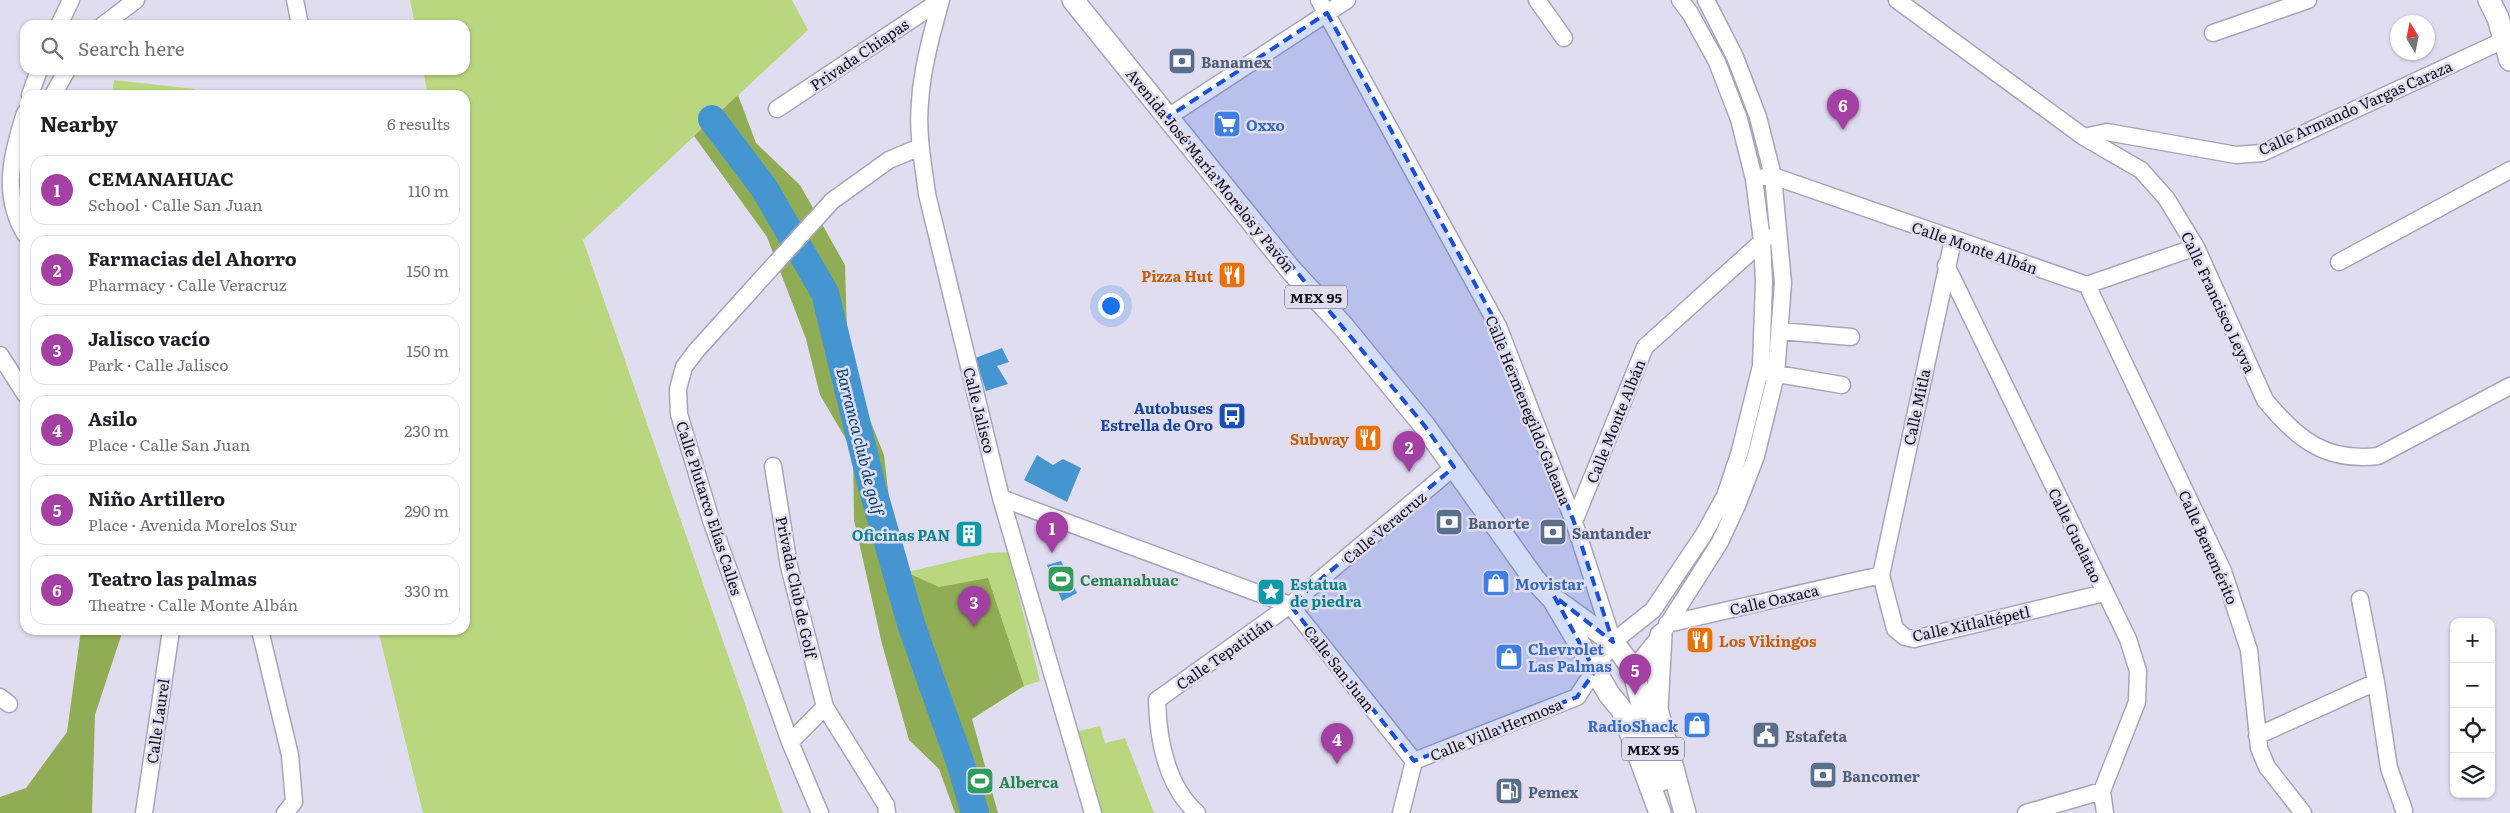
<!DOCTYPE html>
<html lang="en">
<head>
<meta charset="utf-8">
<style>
	:root { --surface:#fff; --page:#f2f2f2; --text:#202124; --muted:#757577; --line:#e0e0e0; --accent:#a43fa4 }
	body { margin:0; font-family:Literata,serif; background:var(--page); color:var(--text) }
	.controls { position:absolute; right:15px; bottom:15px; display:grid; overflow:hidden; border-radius:10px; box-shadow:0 1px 4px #0004 }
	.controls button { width:45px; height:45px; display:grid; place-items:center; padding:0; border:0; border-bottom:1px solid var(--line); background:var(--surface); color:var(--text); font:25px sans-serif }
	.compass { position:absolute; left:2390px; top:15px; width:45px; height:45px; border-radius:50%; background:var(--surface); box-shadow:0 1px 4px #0004; rotate:350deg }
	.you { position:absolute; left:1110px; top:305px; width:18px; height:18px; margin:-12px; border:4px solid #fff; border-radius:50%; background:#1a73e8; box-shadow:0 0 0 8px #1a73e833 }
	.badge { display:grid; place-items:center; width:32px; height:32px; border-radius:50%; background:var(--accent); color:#fff; font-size:16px; font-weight:700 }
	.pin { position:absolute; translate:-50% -41px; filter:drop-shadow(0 1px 2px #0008) }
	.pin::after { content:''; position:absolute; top:26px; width:18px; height:15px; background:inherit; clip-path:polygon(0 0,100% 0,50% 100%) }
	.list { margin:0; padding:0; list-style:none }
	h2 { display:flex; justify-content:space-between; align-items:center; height:65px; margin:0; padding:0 20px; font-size:21px }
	h2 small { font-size:16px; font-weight:400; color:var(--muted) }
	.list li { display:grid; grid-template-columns:32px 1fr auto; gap:15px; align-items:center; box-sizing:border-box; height:70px; margin:0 10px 10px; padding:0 10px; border:1px solid var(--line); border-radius:15px }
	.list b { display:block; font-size:19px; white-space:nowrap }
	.list p { margin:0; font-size:16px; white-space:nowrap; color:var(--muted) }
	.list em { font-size:16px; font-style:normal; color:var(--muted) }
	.icon { flex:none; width:28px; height:28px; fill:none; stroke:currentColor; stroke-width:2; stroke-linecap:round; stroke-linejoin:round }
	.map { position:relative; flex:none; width:2510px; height:813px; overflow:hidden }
	.search { position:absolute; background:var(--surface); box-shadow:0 1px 4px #0004; left:20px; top:20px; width:450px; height:55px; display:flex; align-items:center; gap:12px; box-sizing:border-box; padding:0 18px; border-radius:15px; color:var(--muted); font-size:19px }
	.panel { position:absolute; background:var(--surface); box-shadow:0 1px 4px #0004; left:20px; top:90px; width:450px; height:545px; border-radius:15px }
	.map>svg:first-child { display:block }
	.green { fill:#b9d77f }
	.forest { fill:#90ac55 }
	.water { fill:#4595d1 }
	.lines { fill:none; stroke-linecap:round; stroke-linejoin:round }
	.river { stroke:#4595d1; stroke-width:28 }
	.minor-casing { stroke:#a8a5b8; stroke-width:19 }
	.major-casing { stroke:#a8a5b8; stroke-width:24 }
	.minor { stroke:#fff; stroke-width:16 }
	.major { stroke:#fff; stroke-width:21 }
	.marked { fill:#1d4ed8; fill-opacity:0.2; stroke:#1d4ed8; stroke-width:4; stroke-dasharray:10 6; stroke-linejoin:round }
	.labels { text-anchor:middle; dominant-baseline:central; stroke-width:5; stroke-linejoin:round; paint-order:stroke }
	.shield { fill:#e0ddf1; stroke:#4f4e58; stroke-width:1 }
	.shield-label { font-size:14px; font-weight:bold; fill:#111017 }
	.street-label { font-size:15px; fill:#111017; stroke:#e0ddf1 }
	.service-label { font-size:15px; font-weight:bold; fill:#4e5e75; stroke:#e0ddf1; text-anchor:start }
	.shop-label { font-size:15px; font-weight:bold; fill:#366cbe; stroke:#e0ddf1; text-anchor:start }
	.food-label { font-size:15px; font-weight:bold; fill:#c56008; stroke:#e0ddf1; text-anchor:end }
	.transit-label { font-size:15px; font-weight:bold; fill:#164399; stroke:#e0ddf1; text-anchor:end }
	.culture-label { font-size:15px; font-weight:bold; fill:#0d838f; stroke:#e0ddf1; text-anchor:end }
	.leisure-label { font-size:15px; font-weight:bold; fill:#27864d; stroke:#e0ddf1; text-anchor:start }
	.water-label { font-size:16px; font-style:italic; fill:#01436b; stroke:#e0ddf1 }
</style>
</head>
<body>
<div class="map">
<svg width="2510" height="813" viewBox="0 0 2510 813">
	<rect width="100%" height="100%" fill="#e0ddf1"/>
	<path class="green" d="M 410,0 L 792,0 L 808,30 L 583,240 L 783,813 L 423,813 L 378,630 L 465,630 L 465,95 L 428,95 L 423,70 L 465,70 L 465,25 L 415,25 Z
		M 114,80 L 195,89 L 198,95 L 112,95 Z
		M 1008,552 L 1040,681 L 943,711 L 907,572 L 988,553 Z
		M 1100,726 L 1105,743 L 1125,738 L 1154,813 L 1098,813 L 1071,733 Z"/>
	<path class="forest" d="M 738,95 L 756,143 L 800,185 L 845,265 L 848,365 L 884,455 L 897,568 L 939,587 L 988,578 L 1024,686 L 972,719 L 998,813 L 955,813 L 939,769 L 909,740 L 882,644 L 854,520 L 853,451 L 820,395 L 806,339 L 767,237 L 694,136 Z
		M 81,630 L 123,630 L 95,715 L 92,813 L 0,813 L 0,797 L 26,788 L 67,732 Z"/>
	<path class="water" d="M 1002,348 L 1009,362 L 997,366 L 1008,384 L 986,391 L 975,358 Z
		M 1037,455 L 1053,465 L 1063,459 L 1081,468 L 1067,502 L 1024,480 Z
		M 1061,561 L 1077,593 L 1062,601 L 1047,565 Z
		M 983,767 L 990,790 L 976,794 L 969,771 Z"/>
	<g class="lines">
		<path class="river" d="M 712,119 L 764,188 L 825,293 L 872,487 L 912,627 L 960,762 L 975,813"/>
		<defs>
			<path id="minor" d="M 295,0 L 300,25
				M 941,0 C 932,33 922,68 920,102 C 917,133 923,163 927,194 L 1001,498 L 1093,813
				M 1319,0 L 1498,326 L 1574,522 L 1613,642
				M 1537,0 L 1564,38
				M 1897,0 L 2084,137 L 2141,170 L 2166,198 L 2196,247 L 2265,400 C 2297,439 2325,462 2378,456 L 2510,386
				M 59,25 L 71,0
				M 103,25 L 136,0
				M 2213,33 L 2308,0
				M 30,95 L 39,70
				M 53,95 L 67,70
				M 777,109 L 941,0
				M 25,113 C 12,154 1,194 25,234
				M 1168,117 L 1347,0
				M 2084,137 L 2107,132 L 2236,155 L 2262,153 L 2504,40
				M 1764,177 L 1773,176 L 2087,285 L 2196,247
				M 1953,240 L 1881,575 L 1895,629 L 1905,637 L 1914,639 L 2104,593
				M 2339,262 L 2510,170
				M 1946,265 L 2128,639 L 2138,671 L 2137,702 L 2102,791 L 2105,813
				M 2087,285 L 2223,571 L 2249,650 L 2259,748 L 2267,767 L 2303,813
				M 1780,331 L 1851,337
				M 0,355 L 25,394
				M 1766,372 L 1842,385
				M 773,466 L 789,566 L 825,707 L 886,805 L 887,813
				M 1001,498 L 1290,605 L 1414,761
				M 1574,522 L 1645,347 L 1767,237
				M 2360,599 L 2376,682 L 2389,768 L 2404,810
				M 1667,624 L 1881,575
				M 260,630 L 290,755 L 294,802 L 285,813
				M 1633,669 L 1661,635 L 1720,542 L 1738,503 L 1756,456 L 1776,375 L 1783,283 L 1773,176 L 1758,117 L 1735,57 L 1706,0
				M 0,697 L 9,704
				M 2257,736 L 2376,682
				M 790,742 L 825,707
				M 1414,761 L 1577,697 L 1613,642 L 1653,610 L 1704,534 L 1725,496 L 1740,451 L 1761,366 L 1764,282 L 1762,241 L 1754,179 L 1739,119 L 1717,62 L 1690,13 L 1680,0
				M 144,813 L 171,630
				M 820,813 L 790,742 L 711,520 L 679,414 L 678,389 L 684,367 L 696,351 L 832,201 L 889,160 L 920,147
				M 1197,813 C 1167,786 1158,740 1157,700 L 1290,605 L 1454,467
				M 1401,813 L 1414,761
				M 2026,813 L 2102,791"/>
			<path id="major" d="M 1073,0 L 1291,270 L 1342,325 L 1424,425 L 1535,580 L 1553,599 L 1609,694 L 1622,710 L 1660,813
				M 2489,0 L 2498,18 L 2510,60
				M 1558,602 L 1613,642 L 1633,669 L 1661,780
				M 1661,635 L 1657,709 L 1685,813"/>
		</defs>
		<use href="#minor" class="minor-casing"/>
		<use href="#major" class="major-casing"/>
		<use href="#minor" class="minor"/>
		<use href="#major" class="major"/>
	</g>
	<path class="marked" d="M 1327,13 L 1498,326 L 1574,522 L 1613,642 L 1554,596 L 1595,671 L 1577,697 L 1414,761 L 1290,605 L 1454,467 L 1424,425 L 1168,117 Z"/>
	<defs>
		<symbol id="bank-square" viewBox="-11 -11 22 22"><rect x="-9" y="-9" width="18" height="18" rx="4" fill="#5c6f8a" stroke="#e0ddf1"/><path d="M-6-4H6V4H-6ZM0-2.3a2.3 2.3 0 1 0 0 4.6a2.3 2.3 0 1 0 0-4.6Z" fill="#fff"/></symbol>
		<symbol id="supermarket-square" viewBox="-11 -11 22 22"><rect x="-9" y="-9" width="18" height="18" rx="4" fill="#3f7fe0" stroke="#e0ddf1"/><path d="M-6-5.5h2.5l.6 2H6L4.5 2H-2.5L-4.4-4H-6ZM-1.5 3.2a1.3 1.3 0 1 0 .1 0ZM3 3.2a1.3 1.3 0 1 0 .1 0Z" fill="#fff"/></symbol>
		<symbol id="restaurant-square" viewBox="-11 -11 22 22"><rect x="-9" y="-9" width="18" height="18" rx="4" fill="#e8710a" stroke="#e0ddf1"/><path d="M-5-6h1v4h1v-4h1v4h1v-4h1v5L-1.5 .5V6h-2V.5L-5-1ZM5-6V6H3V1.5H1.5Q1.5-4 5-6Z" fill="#fff"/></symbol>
		<symbol id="bus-square" viewBox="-11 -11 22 22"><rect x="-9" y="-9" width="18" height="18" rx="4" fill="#1a4fb4" stroke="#e0ddf1"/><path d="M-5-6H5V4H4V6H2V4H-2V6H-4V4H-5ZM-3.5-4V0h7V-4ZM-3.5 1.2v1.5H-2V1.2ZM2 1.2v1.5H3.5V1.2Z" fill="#fff"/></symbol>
		<symbol id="building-square" viewBox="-11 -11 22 22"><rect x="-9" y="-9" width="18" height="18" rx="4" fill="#0f9aa8" stroke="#e0ddf1"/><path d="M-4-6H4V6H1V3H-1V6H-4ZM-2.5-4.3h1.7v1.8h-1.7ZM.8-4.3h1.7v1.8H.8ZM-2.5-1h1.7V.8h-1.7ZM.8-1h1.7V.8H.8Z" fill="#fff"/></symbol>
		<symbol id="stadium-square" viewBox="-11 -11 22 22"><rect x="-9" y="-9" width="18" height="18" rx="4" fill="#2e9e5b" stroke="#e0ddf1"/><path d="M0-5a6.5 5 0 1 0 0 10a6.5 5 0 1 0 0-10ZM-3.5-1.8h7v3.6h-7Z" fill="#fff"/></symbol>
		<symbol id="shop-square" viewBox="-11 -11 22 22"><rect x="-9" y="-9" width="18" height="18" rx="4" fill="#3f7fe0" stroke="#e0ddf1"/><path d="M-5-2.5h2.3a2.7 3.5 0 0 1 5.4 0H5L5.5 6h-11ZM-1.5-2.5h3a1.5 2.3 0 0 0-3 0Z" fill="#fff"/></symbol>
		<symbol id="sight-square" viewBox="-11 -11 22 22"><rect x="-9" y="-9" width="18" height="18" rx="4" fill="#0f9aa8" stroke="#e0ddf1"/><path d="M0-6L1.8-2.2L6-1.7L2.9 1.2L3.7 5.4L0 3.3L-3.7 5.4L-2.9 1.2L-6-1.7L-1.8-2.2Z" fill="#fff"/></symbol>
		<symbol id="civic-square" viewBox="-11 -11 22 22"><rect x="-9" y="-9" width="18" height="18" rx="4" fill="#5c6f8a" stroke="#e0ddf1"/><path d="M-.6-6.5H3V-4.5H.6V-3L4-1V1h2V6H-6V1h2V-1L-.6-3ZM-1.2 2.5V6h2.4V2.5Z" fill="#fff"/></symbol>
		<symbol id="fuel-square" viewBox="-11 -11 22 22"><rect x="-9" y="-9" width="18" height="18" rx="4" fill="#5c6f8a" stroke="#e0ddf1"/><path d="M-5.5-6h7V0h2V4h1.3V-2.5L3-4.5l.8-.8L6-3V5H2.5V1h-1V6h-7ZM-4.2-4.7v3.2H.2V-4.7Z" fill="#fff"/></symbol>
	</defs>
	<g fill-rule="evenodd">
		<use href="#bank-square" x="1166" y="45" width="32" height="32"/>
		<use href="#supermarket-square" x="1211" y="108" width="32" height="32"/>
		<use href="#restaurant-square" x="1216" y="259" width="32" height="32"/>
		<use href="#bus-square" x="1216" y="400" width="32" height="32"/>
		<use href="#restaurant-square" x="1352" y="422" width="32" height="32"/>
		<use href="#bank-square" x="1433" y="506" width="32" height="32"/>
		<use href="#bank-square" x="1537" y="516" width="32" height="32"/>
		<use href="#building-square" x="953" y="518" width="32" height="32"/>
		<use href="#stadium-square" x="1045" y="563" width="32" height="32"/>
		<use href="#shop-square" x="1480" y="567" width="32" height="32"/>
		<use href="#sight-square" x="1255" y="576" width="32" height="32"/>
		<use href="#restaurant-square" x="1684" y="624" width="32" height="32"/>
		<use href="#shop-square" x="1493" y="641" width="32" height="32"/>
		<use href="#shop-square" x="1681" y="709" width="32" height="32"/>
		<use href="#civic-square" x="1750" y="719" width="32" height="32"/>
		<use href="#bank-square" x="1807" y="759" width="32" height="32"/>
		<use href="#stadium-square" x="964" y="765" width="32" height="32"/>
		<use href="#fuel-square" x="1493" y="775" width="32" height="32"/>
	</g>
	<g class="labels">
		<g class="shield">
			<rect x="1285" y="285.5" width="62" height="23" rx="4"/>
			<rect x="1622" y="737.5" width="62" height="23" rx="4"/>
		</g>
		<g class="shield-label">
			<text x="1316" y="297">MEX 95</text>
			<text x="1653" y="749">MEX 95</text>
		</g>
		<g class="street-label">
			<text transform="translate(859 54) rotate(-34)">Privada Chiapas</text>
			<text transform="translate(2355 107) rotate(-24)">Calle Armando Vargas Caraza</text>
			<text transform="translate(1211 170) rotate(51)">Avenida José María Morelos y Pavón</text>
			<text transform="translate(1975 247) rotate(19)">Calle Monte Albán</text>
			<text transform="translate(2219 302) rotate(65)">Calle Francisco Leyva</text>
			<text transform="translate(1916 407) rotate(-78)">Calle Mitla</text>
			<text transform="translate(980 410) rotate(76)">Calle Jalisco</text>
			<text transform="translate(1529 410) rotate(68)">Calle Hermenegildo Galeana</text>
			<text transform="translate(1615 421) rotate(-68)">Calle Monte Albán</text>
			<text transform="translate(710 508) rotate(72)">Calle Plutarco Elías Calles</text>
			<text transform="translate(1384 527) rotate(-40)">Calle Veracruz</text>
			<text transform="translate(2076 535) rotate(64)">Calle Guelatao</text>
			<text transform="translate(2209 547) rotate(66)">Calle Benemérito</text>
			<text transform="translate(797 587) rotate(78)">Privada Club de Golf</text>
			<text transform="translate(1774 599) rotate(-13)">Calle Oaxaca</text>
			<text transform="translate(1971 623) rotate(-12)">Calle Xitlaltépetl</text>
			<text transform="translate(1224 653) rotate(-35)">Calle Tepatitlán</text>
			<text transform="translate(1340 668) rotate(52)">Calle San Juan</text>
			<text transform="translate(157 721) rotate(-82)">Calle Laurel</text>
			<text transform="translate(1496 729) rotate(-22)">Calle Villa Hermosa</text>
		</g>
		<g class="service-label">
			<text x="1201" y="61">Banamex</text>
			<text x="1468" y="522">Banorte</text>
			<text x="1572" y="532">Santander</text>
			<text x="1785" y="735">Estafeta</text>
			<text x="1842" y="775">Bancomer</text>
			<text x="1528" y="791">Pemex</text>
		</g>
		<g class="shop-label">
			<text x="1246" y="124">Oxxo</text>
			<text x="1515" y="583">Movistar</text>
			<text x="1528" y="648">Chevrolet<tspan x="1528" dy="17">Las Palmas</tspan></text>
			<text x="1678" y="725" text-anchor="end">RadioShack</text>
		</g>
		<g class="food-label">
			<text x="1213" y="275">Pizza Hut</text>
			<text x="1349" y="438">Subway</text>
			<text x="1719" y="640" text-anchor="start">Los Vikingos</text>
		</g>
		<g class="transit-label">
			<text x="1213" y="407">Autobuses<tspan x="1213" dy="17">Estrella de Oro</tspan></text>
		</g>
		<g class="culture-label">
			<text x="950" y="534">Oficinas PAN</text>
			<text x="1290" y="583" text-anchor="start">Estatua<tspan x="1290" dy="17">de piedra</tspan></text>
		</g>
		<g class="leisure-label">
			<text x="1080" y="579">Cemanahuac</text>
			<text x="999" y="781">Alberca</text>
		</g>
		<g class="water-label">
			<text transform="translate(861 441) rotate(76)">Barranca club de golf</text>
		</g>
	</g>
</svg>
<div class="controls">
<button>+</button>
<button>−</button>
<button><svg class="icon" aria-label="locate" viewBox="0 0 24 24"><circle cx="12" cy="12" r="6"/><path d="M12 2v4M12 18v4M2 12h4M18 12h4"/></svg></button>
<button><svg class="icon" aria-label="layers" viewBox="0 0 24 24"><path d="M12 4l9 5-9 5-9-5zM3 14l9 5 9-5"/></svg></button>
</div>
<svg class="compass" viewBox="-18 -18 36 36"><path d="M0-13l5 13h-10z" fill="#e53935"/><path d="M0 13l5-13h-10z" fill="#757577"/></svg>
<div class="you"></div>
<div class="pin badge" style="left:1052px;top:553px">1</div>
<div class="pin badge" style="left:1409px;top:472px">2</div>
<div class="pin badge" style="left:974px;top:627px">3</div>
<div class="pin badge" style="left:1337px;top:764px">4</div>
<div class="pin badge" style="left:1635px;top:695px">5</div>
<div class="pin badge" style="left:1843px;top:130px">6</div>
<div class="search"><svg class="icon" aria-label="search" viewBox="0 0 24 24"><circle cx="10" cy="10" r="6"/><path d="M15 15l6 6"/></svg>Search here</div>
<section class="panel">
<h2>Nearby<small>6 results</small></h2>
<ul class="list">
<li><span class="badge">1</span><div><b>CEMANAHUAC</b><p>School · Calle San Juan</p></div><em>110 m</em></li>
<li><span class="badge">2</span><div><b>Farmacias del Ahorro</b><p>Pharmacy · Calle Veracruz</p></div><em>150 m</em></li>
<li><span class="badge">3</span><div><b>Jalisco vacío</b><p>Park · Calle Jalisco</p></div><em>150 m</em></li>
<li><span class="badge">4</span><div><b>Asilo</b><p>Place · Calle San Juan</p></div><em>230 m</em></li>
<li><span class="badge">5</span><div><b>Niño Artillero</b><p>Place · Avenida Morelos Sur</p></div><em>290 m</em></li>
<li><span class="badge">6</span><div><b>Teatro las palmas</b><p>Theatre · Calle Monte Albán</p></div><em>330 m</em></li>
</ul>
</section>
</div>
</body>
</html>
